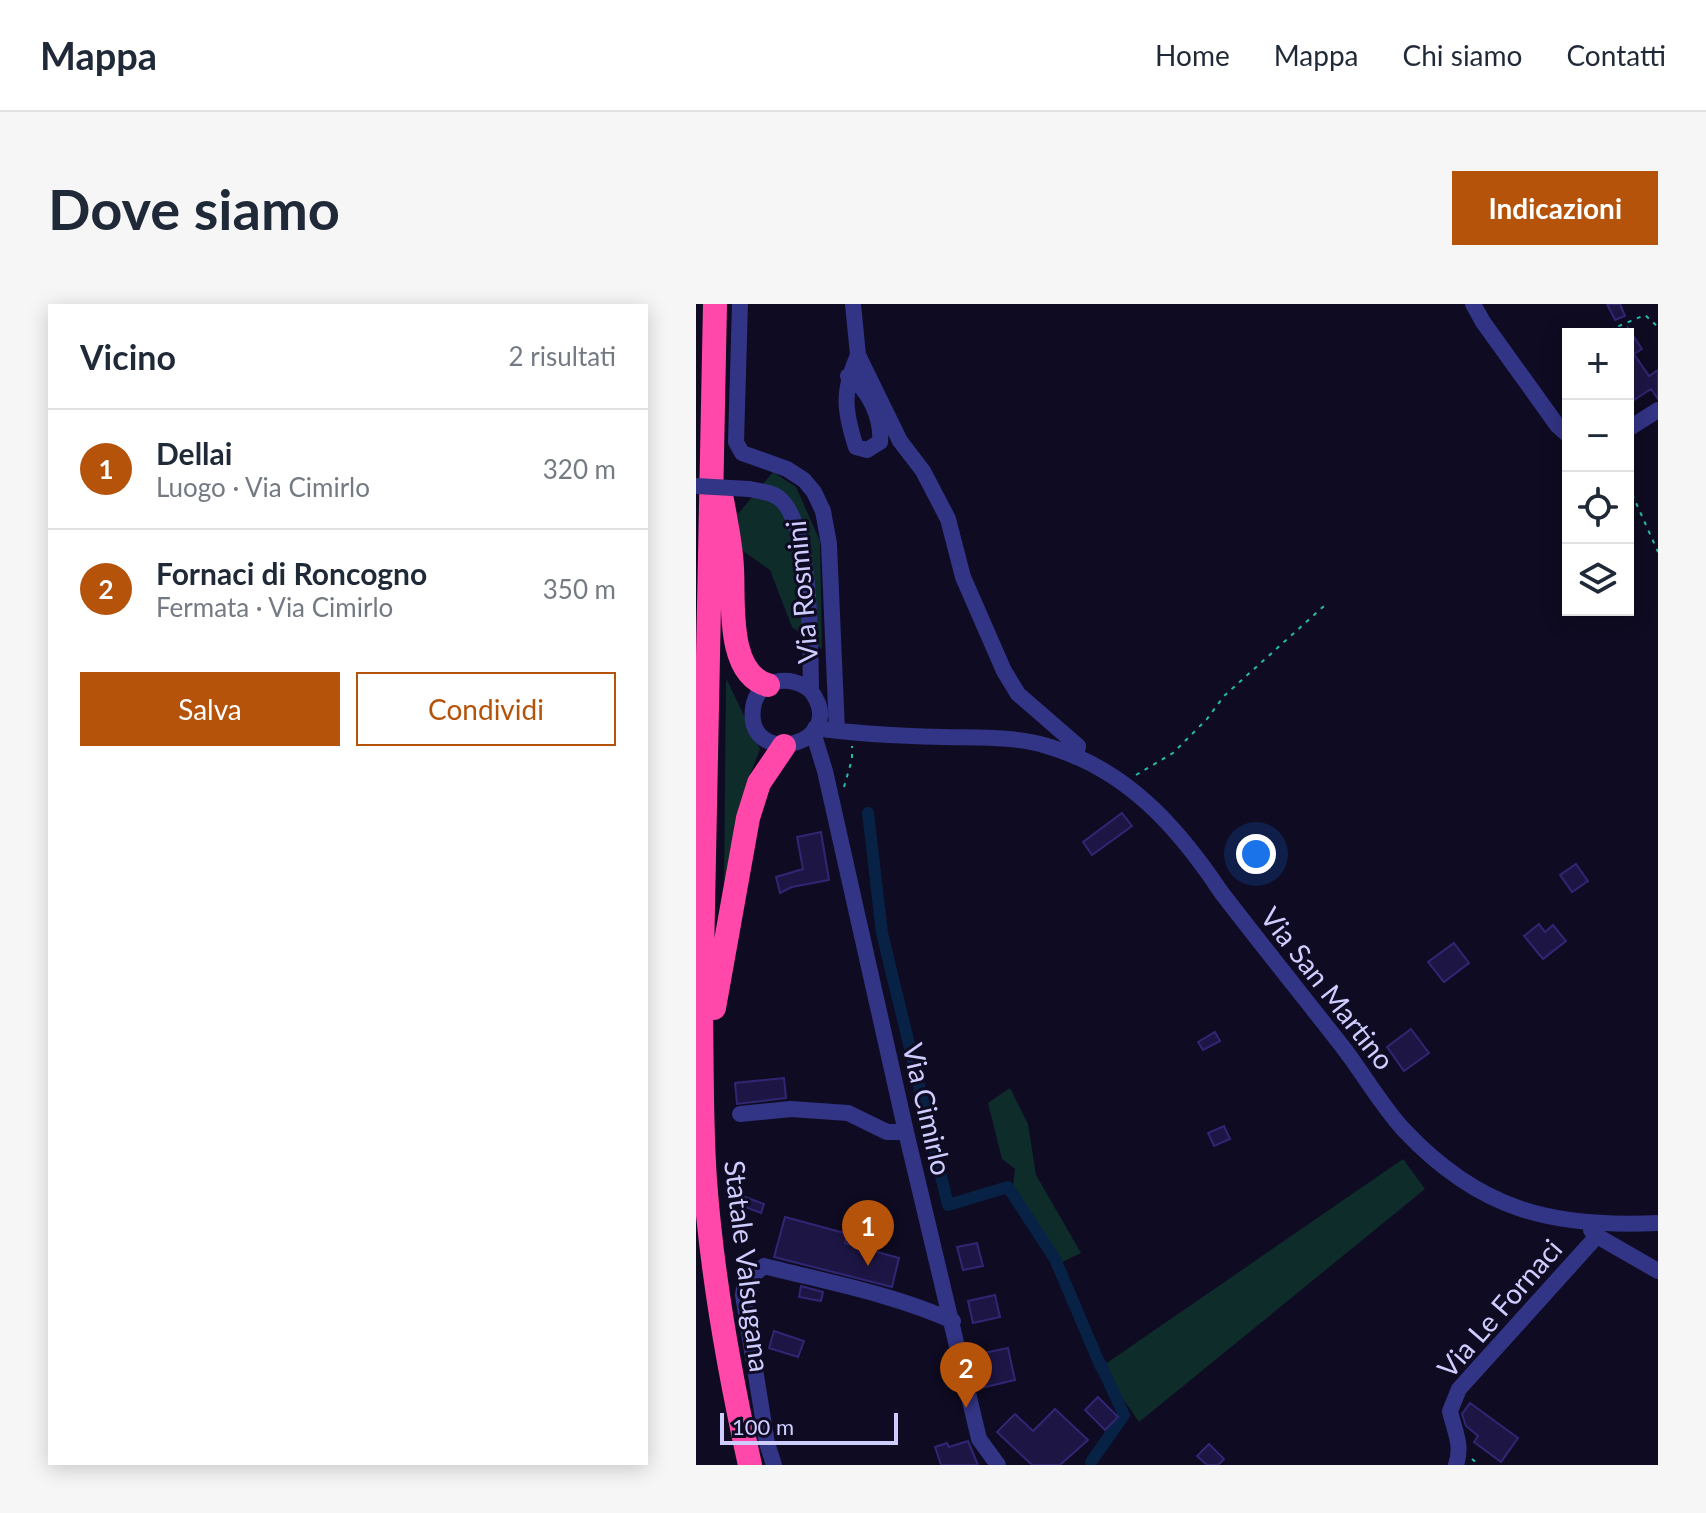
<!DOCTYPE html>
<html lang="it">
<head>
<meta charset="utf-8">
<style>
	:root { --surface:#fff; --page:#f6f6f7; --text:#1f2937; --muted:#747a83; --line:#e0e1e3; --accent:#b45309 }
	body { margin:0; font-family:Lato,sans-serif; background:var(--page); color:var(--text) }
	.controls { position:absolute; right:24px; top:24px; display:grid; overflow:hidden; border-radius:0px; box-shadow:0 4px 20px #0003 }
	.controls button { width:72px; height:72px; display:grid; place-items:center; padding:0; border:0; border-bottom:2px solid var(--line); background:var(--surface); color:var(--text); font:40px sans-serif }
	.scale { position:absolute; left:24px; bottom:20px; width:178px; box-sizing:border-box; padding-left:8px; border:4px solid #cfcdff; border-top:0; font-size:22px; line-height:28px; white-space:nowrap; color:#cfcdff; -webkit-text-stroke:6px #0e0b22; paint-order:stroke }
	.you { position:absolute; left:560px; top:550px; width:28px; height:28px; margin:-20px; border:6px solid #fff; border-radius:50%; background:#1a73e8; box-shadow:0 0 0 12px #1a73e833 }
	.badge { display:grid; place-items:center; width:52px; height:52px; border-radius:50%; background:var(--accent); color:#fff; font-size:26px; font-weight:700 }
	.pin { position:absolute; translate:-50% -66px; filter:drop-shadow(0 2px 4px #0008) }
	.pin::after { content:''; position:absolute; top:42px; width:28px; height:24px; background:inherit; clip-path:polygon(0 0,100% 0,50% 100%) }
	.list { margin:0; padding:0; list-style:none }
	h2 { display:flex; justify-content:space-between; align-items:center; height:104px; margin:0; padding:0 32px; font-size:34px }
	h2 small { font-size:26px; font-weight:400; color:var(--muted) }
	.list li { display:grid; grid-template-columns:52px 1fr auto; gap:24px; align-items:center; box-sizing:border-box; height:120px; padding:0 32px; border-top:2px solid var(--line) }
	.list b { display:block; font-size:30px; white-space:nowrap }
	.list p { margin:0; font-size:26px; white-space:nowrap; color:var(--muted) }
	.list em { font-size:26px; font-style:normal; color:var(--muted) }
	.actions { display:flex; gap:16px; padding:24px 32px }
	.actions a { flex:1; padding:18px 0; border:2px solid var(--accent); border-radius:0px; text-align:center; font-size:28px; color:var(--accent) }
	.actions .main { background:var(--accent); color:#fff }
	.icon { flex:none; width:44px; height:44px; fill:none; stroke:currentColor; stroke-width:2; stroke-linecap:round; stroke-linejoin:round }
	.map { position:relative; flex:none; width:962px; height:1161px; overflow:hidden; border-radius:0px }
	header { display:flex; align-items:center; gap:48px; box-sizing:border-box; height:112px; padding:0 40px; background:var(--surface); border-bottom:2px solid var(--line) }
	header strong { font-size:38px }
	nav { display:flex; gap:44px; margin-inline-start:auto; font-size:28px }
	.intro { display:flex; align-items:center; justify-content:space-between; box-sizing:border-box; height:192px; padding:0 48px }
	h1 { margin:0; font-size:56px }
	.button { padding:20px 36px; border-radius:0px; background:var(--accent); color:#fff; font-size:28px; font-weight:700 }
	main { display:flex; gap:48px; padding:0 48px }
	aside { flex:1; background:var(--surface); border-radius:0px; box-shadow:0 4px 20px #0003 }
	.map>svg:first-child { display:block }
	.green { fill:#0e2d2a }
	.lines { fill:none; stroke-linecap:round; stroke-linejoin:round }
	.canal { stroke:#072245; stroke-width:12 }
	.building { fill:#1d1645; stroke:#312673; stroke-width:2 }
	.path { stroke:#24bcaa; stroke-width:2; stroke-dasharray:4 6; stroke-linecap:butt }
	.minor { stroke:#323485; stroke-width:16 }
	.highway { stroke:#ff48aa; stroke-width:24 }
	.minor-bridge { stroke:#323485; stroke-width:16 }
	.labels { text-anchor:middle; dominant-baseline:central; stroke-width:6; stroke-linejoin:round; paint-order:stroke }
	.street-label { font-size:28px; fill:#cfcdff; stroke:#0e0b22 }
</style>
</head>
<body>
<header>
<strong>Mappa</strong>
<nav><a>Home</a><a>Mappa</a><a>Chi siamo</a><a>Contatti</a></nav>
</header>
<div class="intro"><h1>Dove siamo</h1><a class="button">Indicazioni</a></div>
<main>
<aside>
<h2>Vicino<small>2 risultati</small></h2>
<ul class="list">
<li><span class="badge">1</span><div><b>Dellai</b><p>Luogo · Via Cimirlo</p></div><em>320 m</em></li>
<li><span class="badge">2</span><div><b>Fornaci di Roncogno</b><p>Fermata · Via Cimirlo</p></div><em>350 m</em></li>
</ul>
<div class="actions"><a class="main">Salva</a><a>Condividi</a></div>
</aside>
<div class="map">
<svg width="962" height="1161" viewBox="0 0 962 1161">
	<rect width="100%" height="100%" fill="#0e0b22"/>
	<path class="green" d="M 77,168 L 100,183 L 124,237 L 126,345 L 96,323 L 74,266 L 44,245 L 42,210 Z
		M 30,374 L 64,445 L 51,479 L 28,582 Z
		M 314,784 L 332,820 L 340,871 L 385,949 L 362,960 L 316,889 L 319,865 L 306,855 L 292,799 Z
		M 707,855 L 729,885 L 443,1118 L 405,1063 Z"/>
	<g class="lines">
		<path class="canal" d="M 172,509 L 186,629 L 252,901 L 312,883 L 359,955 L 405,1063
			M 395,1158 L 428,1111 L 404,1059"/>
	</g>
	<path class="building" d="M 911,0 L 924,0 L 929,12 L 919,16 Z
		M 932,24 L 946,45 L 938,50 L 953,72 L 962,66 L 962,95 L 955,85 L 932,100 Z
		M 426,509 L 436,522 L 396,551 L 387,538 Z
		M 125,528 L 133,576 L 96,583 L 84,589 L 80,573 L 107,565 L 101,533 Z
		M 880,560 L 892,577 L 876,588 L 864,571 Z
		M 843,620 L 849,628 L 857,621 L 870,637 L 847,655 L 828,632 Z
		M 758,639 L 773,659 L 748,678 L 732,658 Z
		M 715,725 L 733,749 L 708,767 L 691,743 Z
		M 519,728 L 524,737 L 507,746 L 502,738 Z
		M 88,774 L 90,794 L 41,800 L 39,779 Z
		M 528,822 L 534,835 L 518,842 L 512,829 Z
		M 41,890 L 68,900 L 65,909 L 38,899 Z
		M 89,913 L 152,930 L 149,939 L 203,954 L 196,983 L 78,953 Z
		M 281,939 L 287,962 L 267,966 L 261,943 Z
		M 105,982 L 127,988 L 125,997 L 103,993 Z
		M 299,991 L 304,1013 L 277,1019 L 272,997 Z
		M 78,1027 L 108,1037 L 102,1053 L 73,1044 Z
		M 312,1044 L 319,1076 L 285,1084 L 278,1051 Z
		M 402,1093 L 422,1113 L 409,1126 L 389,1106 Z
		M 774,1099 L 822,1134 L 805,1158 L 778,1138 L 782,1132 L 770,1122 L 766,1110 Z
		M 359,1105 L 392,1136 L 364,1161 L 336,1161 L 301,1128 L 319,1110 L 337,1127 Z
		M 272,1137 L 282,1161 L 245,1161 L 239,1143 L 251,1139 L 253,1143 Z
		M 513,1140 L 528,1155 L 522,1161 L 511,1161 L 501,1152 Z"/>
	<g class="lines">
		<path class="path" d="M 904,30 L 949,11 L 962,23
			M 932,181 L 962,248
			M 440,471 L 477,449 L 511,415 L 528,392 L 628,302
			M 148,483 L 156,455 L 156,442
			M 776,1155 L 783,1161"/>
		<path class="minor" d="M 44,0 L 40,138 L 46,149 L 91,165 L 108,176 L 118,188 L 127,207 L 133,240 L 141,427
			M 157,0 L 162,51 L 204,137 L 227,167 L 252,215 L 267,273 L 308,367 L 322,390 L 382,442 L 380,453
			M 777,0 L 787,18 L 861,121 L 872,131
			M 152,72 C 173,84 186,115 184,138 L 171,146 L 160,143 C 148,106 146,87 162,51
			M 932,125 L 962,106
			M 53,185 C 63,187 75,188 83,194 C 117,221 114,344 115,387 C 155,441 49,466 57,404 C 61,375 95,369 115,387
			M 119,424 C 161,430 205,432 247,433 C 280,434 319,432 351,442 C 430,465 481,522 525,588 C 565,640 606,691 646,742 C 667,769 685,801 708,826 C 783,906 856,924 962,919
			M 117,428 L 129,467 L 210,828 L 283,1135 L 302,1161
			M 44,810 L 95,805 L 152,809 L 191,828 L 210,828
			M 895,926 L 901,932 L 962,967
			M 78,1161 L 71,1139 L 47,991 L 49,978 L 68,962 C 131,978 197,990 257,1017
			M 760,1161 C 767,1141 758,1126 754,1107 L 763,1085 L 901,932"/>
		<path class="highway" d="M 19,0 L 5,704 C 6,761 5,819 9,876 C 16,972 33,1067 54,1161
			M 26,196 C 30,218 35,241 36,264 C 38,297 30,370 72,381
			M 18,704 L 52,514 L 63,479 L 88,442"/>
		<path class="minor-bridge" d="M 0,182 L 53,185"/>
	</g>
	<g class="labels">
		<g class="street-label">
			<text transform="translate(105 288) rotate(-95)">Via Rosmini</text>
			<text transform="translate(632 684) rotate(52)">Via San Martino</text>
			<text transform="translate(232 805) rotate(77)">Via Cimirlo</text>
			<text transform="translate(52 962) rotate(83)">Statale Valsugana</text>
			<text transform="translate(803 1004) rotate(-49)">Via Le Fornaci</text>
		</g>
	</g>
</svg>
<div class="controls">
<button>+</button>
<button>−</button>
<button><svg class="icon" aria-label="locate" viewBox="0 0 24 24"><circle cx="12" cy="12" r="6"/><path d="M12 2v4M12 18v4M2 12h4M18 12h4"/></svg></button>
<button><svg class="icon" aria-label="layers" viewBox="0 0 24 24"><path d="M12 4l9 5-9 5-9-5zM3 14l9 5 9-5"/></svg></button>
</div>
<div class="scale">100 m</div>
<div class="you"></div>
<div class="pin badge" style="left:172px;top:962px">1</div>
<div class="pin badge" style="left:270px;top:1104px">2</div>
</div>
</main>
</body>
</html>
